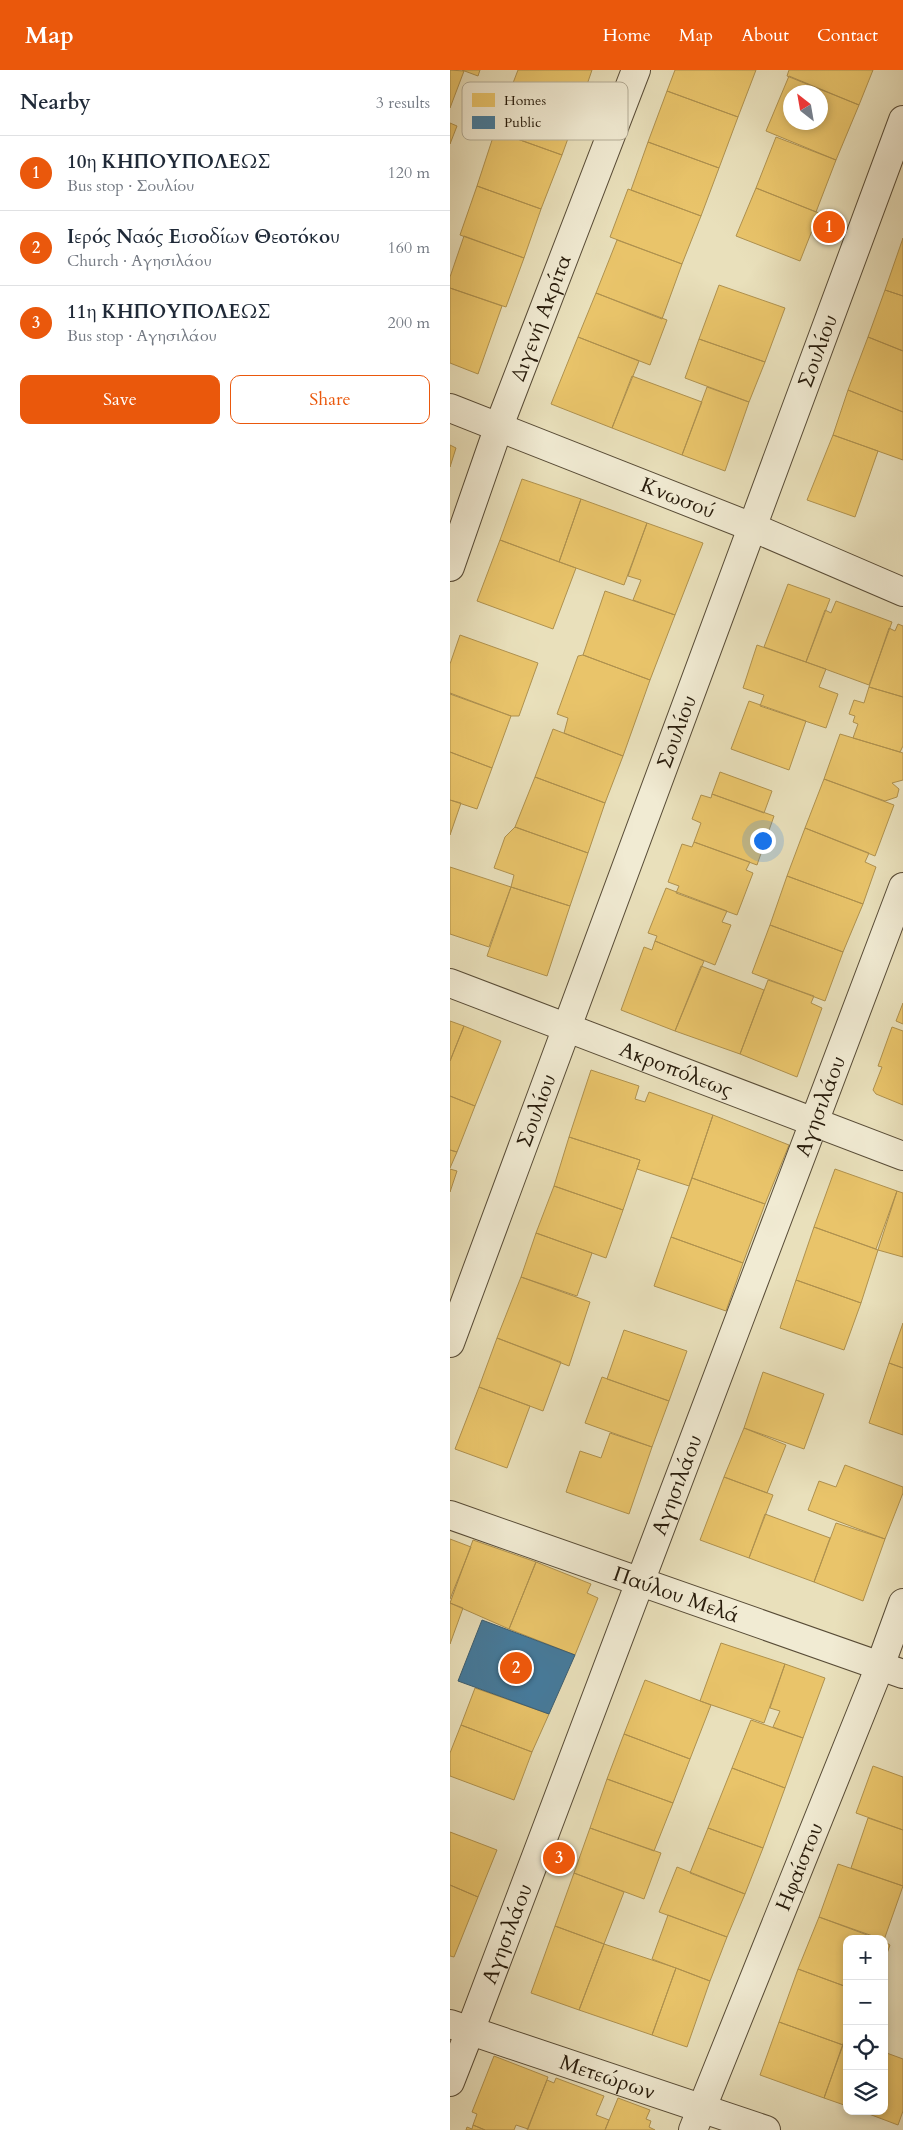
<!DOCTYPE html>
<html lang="en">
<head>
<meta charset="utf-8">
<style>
	:root { --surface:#fff; --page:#f2f2f3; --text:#1f2937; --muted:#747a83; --line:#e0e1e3; --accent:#ea580c }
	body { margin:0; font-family:Cardo,serif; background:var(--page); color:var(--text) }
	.controls { position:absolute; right:15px; bottom:15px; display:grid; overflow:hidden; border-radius:10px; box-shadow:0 2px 8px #0003 }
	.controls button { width:45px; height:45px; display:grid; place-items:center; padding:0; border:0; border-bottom:1px solid var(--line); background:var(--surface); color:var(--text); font:25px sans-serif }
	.compass { position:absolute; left:333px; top:15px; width:45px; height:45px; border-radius:50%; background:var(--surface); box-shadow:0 2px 8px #0003; rotate:329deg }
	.you { position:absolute; left:312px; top:770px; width:18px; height:18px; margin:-12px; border:4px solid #fff; border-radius:50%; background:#1a73e8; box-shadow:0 0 0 8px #1a73e833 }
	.badge { display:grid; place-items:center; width:32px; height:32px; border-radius:50%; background:var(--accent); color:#fff; font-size:16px; font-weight:700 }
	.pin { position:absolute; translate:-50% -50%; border:2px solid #fff; box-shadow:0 1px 5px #0006 }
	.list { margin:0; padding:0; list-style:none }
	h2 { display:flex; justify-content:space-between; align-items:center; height:65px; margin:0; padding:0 20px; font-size:21px }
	h2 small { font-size:16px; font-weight:400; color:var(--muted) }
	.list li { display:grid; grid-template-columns:32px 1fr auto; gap:15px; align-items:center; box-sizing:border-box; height:75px; padding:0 20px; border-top:1px solid var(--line) }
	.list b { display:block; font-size:19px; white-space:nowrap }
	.list p { margin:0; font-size:16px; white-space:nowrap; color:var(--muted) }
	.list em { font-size:16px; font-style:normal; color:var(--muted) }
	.actions { display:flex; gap:10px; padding:15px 20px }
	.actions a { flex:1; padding:11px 0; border:1px solid var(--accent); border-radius:10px; text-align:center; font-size:18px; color:var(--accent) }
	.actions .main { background:var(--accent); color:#fff }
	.icon { flex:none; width:28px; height:28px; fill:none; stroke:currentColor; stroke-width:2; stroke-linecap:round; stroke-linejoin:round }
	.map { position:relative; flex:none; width:453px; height:2060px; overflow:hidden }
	header { display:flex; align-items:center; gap:30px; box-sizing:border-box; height:70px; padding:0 25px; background:var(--accent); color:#fff }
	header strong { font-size:24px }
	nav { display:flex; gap:28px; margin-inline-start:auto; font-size:18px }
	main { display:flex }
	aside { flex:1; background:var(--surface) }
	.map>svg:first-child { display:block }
	.homes { fill:#e9c46a; stroke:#af914e; fill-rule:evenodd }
	.public { fill:#457b9d; stroke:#3c5e71 }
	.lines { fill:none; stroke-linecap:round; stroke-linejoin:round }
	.minor-casing { stroke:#584c37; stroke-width:30 }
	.tertiary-casing { stroke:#584c37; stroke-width:30 }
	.minor { stroke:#f1ebd3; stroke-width:28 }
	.tertiary { stroke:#f1ebd3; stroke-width:28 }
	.labels { text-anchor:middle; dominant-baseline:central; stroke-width:5; stroke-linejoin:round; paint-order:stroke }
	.street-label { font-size:21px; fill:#271b0b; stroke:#f1ebd3 }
	.key { fill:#f1ebd3; stroke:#b4ad97; stroke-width:1 }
	.key-label { font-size:14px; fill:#271b0b }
</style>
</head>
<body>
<header>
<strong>Map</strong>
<nav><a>Home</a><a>Map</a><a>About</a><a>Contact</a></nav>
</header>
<main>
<aside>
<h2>Nearby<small>3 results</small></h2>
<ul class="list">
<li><span class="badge">1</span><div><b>10η ΚΗΠΟΥΠΟΛΕΩΣ</b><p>Bus stop · Σουλίου</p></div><em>120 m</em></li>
<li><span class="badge">2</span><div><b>Ιερός Ναός Εισοδίων Θεοτόκου</b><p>Church · Αγησιλάου</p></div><em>160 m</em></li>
<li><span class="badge">3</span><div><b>11η ΚΗΠΟΥΠΟΛΕΩΣ</b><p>Bus stop · Αγησιλάου</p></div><em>200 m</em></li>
</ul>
<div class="actions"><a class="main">Save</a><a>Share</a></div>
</aside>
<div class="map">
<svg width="453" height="2060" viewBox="0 0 453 2060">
	<rect width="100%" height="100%" fill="#e9e0bb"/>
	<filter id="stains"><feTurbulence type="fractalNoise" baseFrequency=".004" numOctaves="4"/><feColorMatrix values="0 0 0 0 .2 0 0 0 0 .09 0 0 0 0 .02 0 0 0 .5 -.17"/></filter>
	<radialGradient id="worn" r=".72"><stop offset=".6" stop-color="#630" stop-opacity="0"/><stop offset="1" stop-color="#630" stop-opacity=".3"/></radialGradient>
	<path class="homes" d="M 0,0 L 14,1 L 0,38 Z
		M 12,0 L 30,0 L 28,6 Z
		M 68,0 L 142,0 L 129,38 L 63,13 Z
		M 225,0 L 306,0 L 288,47 L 217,21 Z
		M 339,0 L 423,0 L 409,35 L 337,6 Z
		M 339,6 L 409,35 L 386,90 L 316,61 ZM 340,22 L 370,22 L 370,52 L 340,52 Z
		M 63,13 L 129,38 L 112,85 L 45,61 Z
		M 217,21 L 288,47 L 269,98 L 198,72 Z
		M 0,53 L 7,56 L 0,74 Z
		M 45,61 L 112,85 L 91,139 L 27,116 Z
		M 326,67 L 386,90 L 366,142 L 306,118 Z
		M 198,72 L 269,98 L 251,146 L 181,120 Z
		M 27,116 L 91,139 L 74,188 L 10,165 Z
		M 306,118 L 369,143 L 350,191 L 286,166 Z
		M 178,119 L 251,146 L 232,194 L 160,167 Z
		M 14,166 L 74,188 L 56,237 L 0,218 L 0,207 Z
		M 453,168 L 453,226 L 435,220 Z
		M 167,170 L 232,194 L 212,249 L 146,223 Z
		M 269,215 L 335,238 L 315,292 L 249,269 Z
		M 0,218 L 52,236 L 28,304 L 0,293 Z
		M 435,220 L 453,226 L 453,281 L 418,267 Z
		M 146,223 L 217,250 L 200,295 L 128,267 Z
		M 128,267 L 189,291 L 162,358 L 101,334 Z
		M 418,267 L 453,281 L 453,342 L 398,320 Z
		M 249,269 L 315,292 L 299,332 L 235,308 Z
		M 182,306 L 252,332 L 232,385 L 162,358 Z
		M 257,317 L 299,332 L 275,401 L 232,385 Z
		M 398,320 L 453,342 L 453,390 L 383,365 Z
		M 383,365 L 428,381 L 405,447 L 357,430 Z
		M 0,375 L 6,378 L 0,397 Z
		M 72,409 L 131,429 L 109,492 L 50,470 Z
		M 131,429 L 197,453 L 174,515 L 109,492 Z
		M 197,453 L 253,473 L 225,545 L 183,530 L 191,510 L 178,506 Z
		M 50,470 L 126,498 L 103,559 L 27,531 Z
		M 338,514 L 380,529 L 356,592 L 314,577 Z
		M 155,521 L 225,545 L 200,610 L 133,585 Z
		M 386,531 L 442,552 L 419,615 L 356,592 L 375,540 L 381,543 Z
		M 448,554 L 453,556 L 453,627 L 419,617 L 439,558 L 445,561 Z
		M 10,565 L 88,593 L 69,646 L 61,646 L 0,624 L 0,594 Z
		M 307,575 L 376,599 L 369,617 L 388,624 L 376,658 L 310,636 L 314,625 L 293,618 Z
		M 133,585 L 200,610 L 173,686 L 114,663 L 118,648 L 107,644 L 128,586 Z
		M 419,617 L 453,627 L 453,676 L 450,682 L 403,668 L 408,654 L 403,652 L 405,646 L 399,644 L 404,630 L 414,633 Z
		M 0,623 L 61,646 L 42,698 L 0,682 Z
		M 299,631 L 356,651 L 339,700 L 281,679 Z
		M 103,659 L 173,686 L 155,733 L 85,707 Z
		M 390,664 L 453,683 L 453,710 L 442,713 L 449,719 L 447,727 L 435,731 L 374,709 Z
		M 0,682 L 42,698 L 27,739 L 0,730 Z
		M 270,702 L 322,721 L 314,743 L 262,724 Z
		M 85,707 L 155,733 L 138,783 L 65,757 Z
		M 374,709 L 444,735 L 425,786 L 355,758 Z
		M 262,724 L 324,746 L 307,795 L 244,772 L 251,753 L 242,749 L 251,725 L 261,728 Z
		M 0,730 L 11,733 L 0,765 Z
		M 65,757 L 138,783 L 120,836 L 61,817 L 64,805 L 44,798 L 55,767 Z
		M 355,758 L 419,783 L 415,792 L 426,797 L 413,834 L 337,806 Z
		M 244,772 L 300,792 L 296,800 L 303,803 L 287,845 L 226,823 L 229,816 L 218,812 L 232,774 L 242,777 Z
		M 0,797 L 61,817 L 39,877 L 0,864 Z
		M 337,806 L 413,834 L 393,882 L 320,855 Z
		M 61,817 L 120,836 L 97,906 L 37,886 Z
		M 216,818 L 277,841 L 272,852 L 281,855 L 265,895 L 205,871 L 207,866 L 198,863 Z
		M 320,855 L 393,882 L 375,931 L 302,903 Z
		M 205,871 L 254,891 L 225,961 L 171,940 L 194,877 L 202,880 Z
		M 251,896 L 314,920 L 290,984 L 225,961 Z
		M 318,910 L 364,926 L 361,933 L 372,938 L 347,1007 L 290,984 Z
		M 453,933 L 453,954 L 446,951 Z
		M 0,951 L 14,956 L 0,991 Z
		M 14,956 L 51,971 L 25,1036 L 0,1026 L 0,991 Z
		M 442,957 L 453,961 L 453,1035 L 426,1024 L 423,1020 L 432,997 L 428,996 Z
		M 141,1000 L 189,1016 L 185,1029 L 195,1032 L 199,1022 L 263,1045 L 239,1116 L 187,1099 L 190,1090 L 119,1067 Z
		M 0,1026 L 25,1036 L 7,1082 L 0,1080 Z
		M 263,1045 L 339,1075 L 315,1134 L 242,1108 Z
		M 119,1067 L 190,1090 L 173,1140 L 104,1116 Z
		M 0,1080 L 7,1082 L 0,1098 Z
		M 0,1099 L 7,1101 L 0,1122 Z
		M 385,1099 L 447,1121 L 426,1179 L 364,1157 Z
		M 242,1108 L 315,1134 L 293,1193 L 221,1167 Z
		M 104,1116 L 173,1140 L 156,1188 L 86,1163 Z
		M 447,1121 L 453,1123 L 453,1187 L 428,1180 Z
		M 364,1157 L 428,1180 L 411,1233 L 346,1210 Z
		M 86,1163 L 142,1183 L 127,1226 L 71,1207 Z
		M 221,1167 L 293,1193 L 276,1241 L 204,1216 Z
		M 71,1207 L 140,1232 L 119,1296 L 47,1268 Z
		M 346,1210 L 411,1233 L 394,1280 L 330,1258 Z
		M 453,1253 L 453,1298 L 439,1293 Z
		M 174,1260 L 237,1281 L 219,1331 L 157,1309 Z
		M 47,1268 L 111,1292 L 93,1341 L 29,1317 Z
		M 439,1293 L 453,1298 L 453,1365 L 419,1353 Z
		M 313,1302 L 374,1324 L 354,1379 L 294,1358 Z
		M 152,1307 L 219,1331 L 202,1377 L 135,1353 Z
		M 29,1317 L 80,1336 L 57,1398 L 5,1379 Z
		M 294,1358 L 336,1375 L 317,1423 L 274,1407 Z
		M 160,1363 L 202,1377 L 179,1444 L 116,1422 L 130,1381 L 151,1388 Z
		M 395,1395 L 453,1417 L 453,1423 L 435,1469 L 358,1440 L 369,1411 L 386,1417 Z
		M 274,1407 L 323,1425 L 299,1488 L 250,1470 Z
		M 315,1444 L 380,1468 L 364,1512 L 299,1488 Z
		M 386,1453 L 435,1469 L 413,1531 L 364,1512 Z
		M 0,1469 L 21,1477 L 0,1529 Z
		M 23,1470 L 86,1492 L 59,1559 L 0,1533 Z
		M 86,1492 L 141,1514 L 137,1523 L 148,1528 L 125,1585 L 59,1559 Z
		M 0,1533 L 13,1538 L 0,1574 Z
		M 271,1573 L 335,1594 L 314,1653 L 250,1631 Z
		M 335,1594 L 375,1608 L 353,1668 L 323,1657 L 330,1641 L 320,1638 Z
		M 195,1610 L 261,1635 L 240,1689 L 174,1664 Z
		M 25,1618 L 99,1644 L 82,1682 L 11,1655 Z
		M 301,1650 L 353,1668 L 335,1718 L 282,1698 Z
		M 11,1655 L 82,1682 L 64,1730 L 0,1706 L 0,1683 Z
		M 174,1664 L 240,1689 L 223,1733 L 157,1709 Z
		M 423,1696 L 453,1707 L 453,1760 L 406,1743 Z
		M 282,1698 L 335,1718 L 313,1778 L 258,1758 Z
		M 157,1709 L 223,1733 L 204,1781 L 140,1758 Z
		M 418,1748 L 453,1760 L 453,1816 L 401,1798 Z
		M 140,1758 L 211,1783 L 194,1829 L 124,1803 Z
		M 258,1758 L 313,1778 L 295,1824 L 240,1803 Z
		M 0,1762 L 47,1780 L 28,1827 L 0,1815 Z
		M 388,1794 L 453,1816 L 434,1870 L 369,1847 Z
		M 227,1797 L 295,1824 L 277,1867 L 209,1842 Z
		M 124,1803 L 174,1822 L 154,1874 L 105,1856 Z
		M 0,1815 L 28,1827 L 4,1887 L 0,1886 Z
		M 218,1845 L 277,1867 L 260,1911 L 202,1889 Z
		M 369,1847 L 428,1869 L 397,1869 L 397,1917 L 348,1899 Z
		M 105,1856 L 154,1874 L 129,1940 L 81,1923 Z
		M 434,1871 L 440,1875 L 434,1892 Z
		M 154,1874 L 226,1898 L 202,1965 L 129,1940 Z
		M 226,1898 L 260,1911 L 237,1977 L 202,1965 Z
		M 348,1899 L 397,1917 L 397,1963 L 393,1975 L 329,1952 Z
		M 329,1952 L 393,1975 L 374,2028 L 310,2005 Z
		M 395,1968 L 397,1968 L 397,2036 L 374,2028 Z
		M 434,1982 L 453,1989 L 453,2041 L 448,2055 L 411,2041 L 434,2041 Z
		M 44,1986 L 98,2007 L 78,2059 L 66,2055 L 64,2060 L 35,2060 L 23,2055 L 27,2044 L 22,2042 Z
		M 106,2008 L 154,2026 L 146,2045 L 159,2050 L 155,2060 L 77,2060 L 97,2010 L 104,2013 Z
		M 168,2028 L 200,2040 L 196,2049 L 201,2051 L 199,2057 L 205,2060 L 155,2060 Z
		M 23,2055 L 35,2060 L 16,2060 L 17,2057 L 22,2059 Z"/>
	<path class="public" d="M 32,1550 L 125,1585 L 99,1644 L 8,1611 Z"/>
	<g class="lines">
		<defs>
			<g id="minor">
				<path id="s1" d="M 0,338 L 302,457 L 453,522"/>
				<path id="s2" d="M 0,497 L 49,356 L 186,0"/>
				<path id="s3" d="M 0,913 L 453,1086"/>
				<path d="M 0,2012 L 20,1961"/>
				<path id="s4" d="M 243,2060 L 430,1596 L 453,1533"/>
			</g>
			<g id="tertiary">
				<path id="s5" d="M 0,1273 L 453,50"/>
				<path id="s6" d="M 0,1445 L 453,1604"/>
				<path id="s7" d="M 0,1954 L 316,2060"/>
				<path id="s8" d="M 20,1961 L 453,817"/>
			</g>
		</defs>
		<use href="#minor" class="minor-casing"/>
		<use href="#tertiary" class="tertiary-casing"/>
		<use href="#minor" class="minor"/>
		<use href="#tertiary" class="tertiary"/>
	</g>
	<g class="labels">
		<g class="street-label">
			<text stroke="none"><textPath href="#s2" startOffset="265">Διγενή Ακρίτα</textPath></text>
			<text stroke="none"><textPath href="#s5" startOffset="1058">Σουλίου</textPath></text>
			<text stroke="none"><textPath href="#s1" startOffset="245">Κνωσού</textPath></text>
			<text stroke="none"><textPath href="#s5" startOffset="652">Σουλίου</textPath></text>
			<text stroke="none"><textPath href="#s3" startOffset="242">Ακροπόλεως</textPath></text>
			<text stroke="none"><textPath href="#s8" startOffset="989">Αγησιλάου</textPath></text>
			<text stroke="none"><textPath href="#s5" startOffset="248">Σουλίου</textPath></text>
			<text stroke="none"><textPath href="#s8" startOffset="584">Αγησιλάου</textPath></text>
			<text stroke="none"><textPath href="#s6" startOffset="240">Παύλου Μελά</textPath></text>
			<text stroke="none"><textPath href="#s4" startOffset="284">Ηφαίστου</textPath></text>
			<text stroke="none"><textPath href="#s8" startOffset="104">Αγησιλάου</textPath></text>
			<text stroke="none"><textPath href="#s7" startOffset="166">Μετεώρων</textPath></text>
		</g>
	</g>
	<rect x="12" y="12" width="166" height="58" rx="8" class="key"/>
	<rect x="22" y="23" width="23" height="14" fill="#e9c46a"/>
	<rect x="22" y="46" width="23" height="13" fill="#457b9d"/>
	<g class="key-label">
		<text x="54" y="35">Homes</text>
		<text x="54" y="57">Public</text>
	</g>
	<rect width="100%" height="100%" filter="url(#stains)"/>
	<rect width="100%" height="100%" fill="url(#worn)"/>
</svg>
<div class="controls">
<button>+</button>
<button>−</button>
<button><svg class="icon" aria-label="locate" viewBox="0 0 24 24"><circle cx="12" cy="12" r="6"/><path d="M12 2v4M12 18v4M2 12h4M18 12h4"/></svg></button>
<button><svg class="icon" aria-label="layers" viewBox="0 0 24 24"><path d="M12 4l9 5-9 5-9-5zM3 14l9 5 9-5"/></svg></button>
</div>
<svg class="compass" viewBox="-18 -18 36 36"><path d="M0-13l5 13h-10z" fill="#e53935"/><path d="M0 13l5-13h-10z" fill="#747a83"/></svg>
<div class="you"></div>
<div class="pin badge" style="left:379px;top:157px">1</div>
<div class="pin badge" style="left:66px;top:1598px">2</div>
<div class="pin badge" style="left:109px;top:1788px">3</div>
</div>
</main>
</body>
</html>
